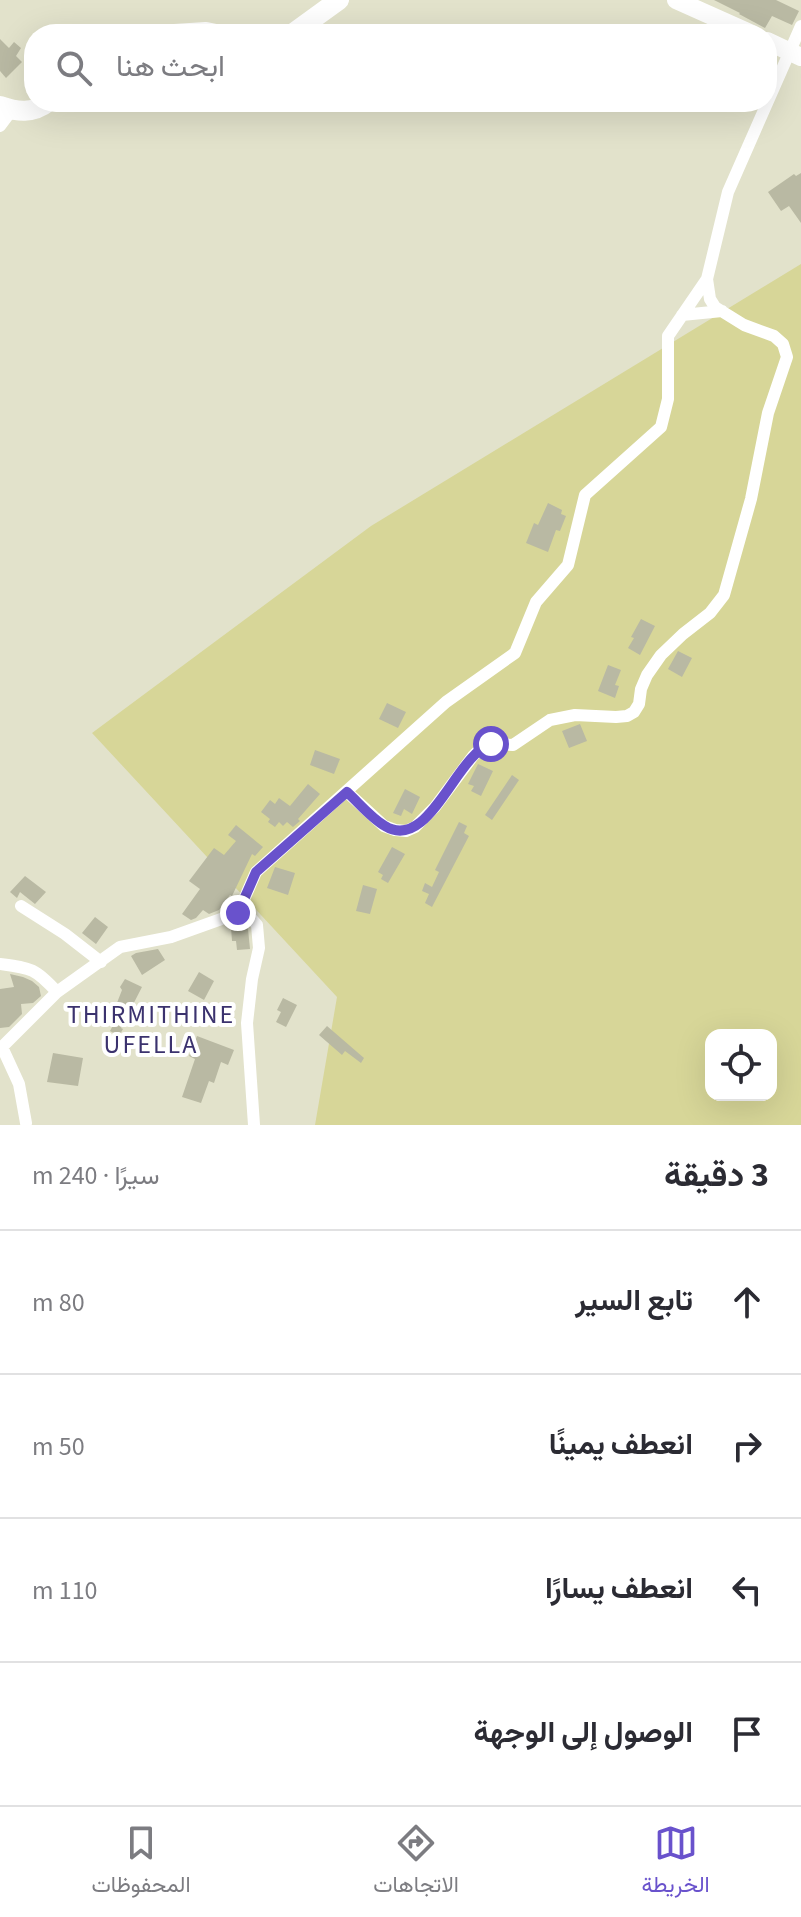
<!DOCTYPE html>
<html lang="ar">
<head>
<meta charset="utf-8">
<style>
	:root { --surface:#fff; --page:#f7f7f7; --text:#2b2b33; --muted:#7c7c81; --line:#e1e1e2; --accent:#6952cc }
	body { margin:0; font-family:"Source Sans 3",Vazirmatn,sans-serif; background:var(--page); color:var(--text); direction:rtl }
	.controls { position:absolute; right:24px; bottom:24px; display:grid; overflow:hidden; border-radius:16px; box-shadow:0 8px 32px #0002 }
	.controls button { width:72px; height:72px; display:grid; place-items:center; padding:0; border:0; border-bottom:2px solid var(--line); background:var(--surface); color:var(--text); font:40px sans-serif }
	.stop { position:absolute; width:24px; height:24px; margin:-18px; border:6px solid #6952cc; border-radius:50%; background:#fff }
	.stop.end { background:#6952cc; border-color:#fff; box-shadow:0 2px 8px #0008 }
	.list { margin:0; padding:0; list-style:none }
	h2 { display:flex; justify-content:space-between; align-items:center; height:104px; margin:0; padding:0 32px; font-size:34px }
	h2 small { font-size:26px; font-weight:400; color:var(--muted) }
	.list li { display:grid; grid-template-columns:52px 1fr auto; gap:24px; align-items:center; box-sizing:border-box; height:144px; padding:0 32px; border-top:2px solid var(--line) }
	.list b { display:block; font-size:30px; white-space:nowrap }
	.list em { font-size:26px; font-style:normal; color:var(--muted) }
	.icon { flex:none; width:44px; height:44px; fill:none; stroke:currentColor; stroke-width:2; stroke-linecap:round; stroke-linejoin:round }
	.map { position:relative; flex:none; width:801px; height:1125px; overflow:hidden; direction:ltr }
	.search { position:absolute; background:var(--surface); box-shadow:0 8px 32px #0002; left:24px; right:24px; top:24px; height:88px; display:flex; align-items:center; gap:20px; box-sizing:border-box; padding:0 28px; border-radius:32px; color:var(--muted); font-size:30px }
	.sheet { height:680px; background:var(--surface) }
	nav { display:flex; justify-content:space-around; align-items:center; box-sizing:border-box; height:112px; border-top:2px solid var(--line); background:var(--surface); font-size:22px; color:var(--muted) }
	nav a { display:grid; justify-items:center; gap:4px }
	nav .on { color:var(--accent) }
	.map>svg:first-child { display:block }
	.green { fill:#d7d698; fill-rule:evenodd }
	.building { fill:#b9b9a3 }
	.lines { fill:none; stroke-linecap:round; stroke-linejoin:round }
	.minor { stroke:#fff; stroke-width:12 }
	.secondary { stroke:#fff; stroke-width:18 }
	.primary { stroke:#fff; stroke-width:20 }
	.route { stroke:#6952cc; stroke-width:10 }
	.labels { text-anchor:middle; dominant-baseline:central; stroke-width:8; stroke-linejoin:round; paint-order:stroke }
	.quarter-label { font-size:26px; letter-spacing:2px; fill:#3b326e; stroke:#fff }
</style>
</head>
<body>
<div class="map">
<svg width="801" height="1125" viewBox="0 0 801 1125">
	<rect width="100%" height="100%" fill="#e2e2cb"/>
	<path class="green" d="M 801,264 L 801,1125 L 315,1125 L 337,997 L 92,733 L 371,526 ZM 711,1035 L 771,1035 L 771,1095 L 711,1095 Z"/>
	<path class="building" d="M 714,0 L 776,0 L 799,11 L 792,25 L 772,16 L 765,28 L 739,14 L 740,13 Z
		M 0,39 L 9,48 L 14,42 L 21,48 L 16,56 L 22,62 L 6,78 L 0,71 Z
		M 801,173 L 801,223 L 789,206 L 781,211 L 768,192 L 794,174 L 796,176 Z
		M 548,503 L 562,510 L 561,514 L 566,516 L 560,531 L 556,530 L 548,552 L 526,543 L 534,523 L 538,525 Z
		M 641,619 L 655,626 L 640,655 L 628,648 L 634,638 L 631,637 Z
		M 678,651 L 692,658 L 682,677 L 668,669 Z
		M 608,665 L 621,670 L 615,685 L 619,686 L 615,698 L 598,691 Z
		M 387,703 L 406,712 L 398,728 L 379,719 Z
		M 580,724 L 587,741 L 569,748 L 562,731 Z
		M 315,750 L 340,759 L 334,774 L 310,765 Z
		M 478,764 L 493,771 L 481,796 L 471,791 L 474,786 L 468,784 Z
		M 512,775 L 519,780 L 492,820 L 485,815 Z
		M 308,784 L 320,794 L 298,819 L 300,821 L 293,827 L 287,822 L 283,826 L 279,822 L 275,827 L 268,822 L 270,819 L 261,812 L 270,800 L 275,804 L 279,798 L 290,806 Z
		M 405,789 L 420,797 L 412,814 L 404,809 L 401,816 L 393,813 Z
		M 459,822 L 467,826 L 464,833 L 469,836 L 432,907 L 425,903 L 429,894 L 422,891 L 425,883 L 432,887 L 439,872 L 435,870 Z
		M 236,825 L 263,847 L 255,856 L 252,854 L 232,896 L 230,895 L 219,910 L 209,914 L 203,910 L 196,918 L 191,920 L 182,914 L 200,889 L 189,881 L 214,848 L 224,855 L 236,841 L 228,835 Z
		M 392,847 L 405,854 L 388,883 L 381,879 L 383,875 L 378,872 Z
		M 275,867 L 295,873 L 288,895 L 267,888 Z
		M 25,876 L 46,892 L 35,904 L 20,892 L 17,898 L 10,892 Z
		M 363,885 L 377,889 L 370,914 L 356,911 Z
		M 95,917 L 108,927 L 96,944 L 82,933 Z
		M 246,926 L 248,929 L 250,949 L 237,950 L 236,941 L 232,941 L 231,927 Z
		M 158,949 L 165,960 L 142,975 L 131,956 L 136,953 Z
		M 199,972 L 214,981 L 204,1000 L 188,991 Z
		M 10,974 L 23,977 L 32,981 L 39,987 L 41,996 L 33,1003 L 21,1004 L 22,1014 L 9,1027 L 0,1028 L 0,989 L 14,987 Z
		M 125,979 L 142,987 L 121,1028 L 123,1029 L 119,1036 L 110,1031 L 118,1016 L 113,1013 L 122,990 L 120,987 Z
		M 283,998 L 297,1005 L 286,1027 L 276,1022 L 281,1012 L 277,1010 Z
		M 327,1026 L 364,1058 L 361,1063 L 345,1051 L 342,1055 L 319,1035 Z
		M 197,1036 L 234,1050 L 228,1065 L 221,1062 L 214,1083 L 209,1081 L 201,1103 L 182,1097 L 195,1059 L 189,1056 Z
		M 53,1053 L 83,1058 L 78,1086 L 47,1082 Z"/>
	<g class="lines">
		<path class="minor" d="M 0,126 L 12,110
			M 682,315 L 722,311
			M 347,792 L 384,826 L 395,830 L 406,831 L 415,827 L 435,807 L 473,756 L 482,747 L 491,744 L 513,745 L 550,720 L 575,715 L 616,717 L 627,716 L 634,712 L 639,704 L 641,689 L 647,675 L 661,655 L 683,634 L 710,613 L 724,595 L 751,499 L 768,413 L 787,357 L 783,344 L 774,336 L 744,325 L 715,307 L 710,299 L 707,279
			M 21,906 L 65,934 L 101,962
			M 238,913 L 250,917 L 257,925 L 259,948 L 252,979 L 247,1023 L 254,1125
			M 0,964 C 31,968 35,968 57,992
			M 2,1047 L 19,1084 L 26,1123
			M 0,1049 L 57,992 L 120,947 L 171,937 L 238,913 L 256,872 L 446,702 L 515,653 L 536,602 L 568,565 L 585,495 L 661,427 L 668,399 L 668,336 L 707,279 L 728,192 L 801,26"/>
		<path class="secondary" d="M 676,0 L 752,34
			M 767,41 L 801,57"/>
		<path class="primary" d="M 174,34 L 206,32 L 216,34
			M 292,34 L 339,0
			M 0,106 C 17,112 33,114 48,102"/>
	</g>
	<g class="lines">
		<path class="route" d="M 238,913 L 256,872 L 347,792 C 359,803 371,818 385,826 C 429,853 456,754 491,744"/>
	</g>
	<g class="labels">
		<g class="quarter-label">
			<text x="151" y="1014">THIRMITHINE<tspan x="151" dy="30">UFELLA</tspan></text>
		</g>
	</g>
</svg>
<div class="controls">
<button><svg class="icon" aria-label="locate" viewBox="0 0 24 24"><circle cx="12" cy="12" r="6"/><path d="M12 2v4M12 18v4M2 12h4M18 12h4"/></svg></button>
</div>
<div class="stop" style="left:491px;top:744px"></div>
<div class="stop end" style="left:238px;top:913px"></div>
<div class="search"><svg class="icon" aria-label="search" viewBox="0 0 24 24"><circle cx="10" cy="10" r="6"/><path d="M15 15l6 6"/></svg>ابحث هنا</div>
</div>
<section class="sheet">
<h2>3 دقيقة<small>سيرًا · 240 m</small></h2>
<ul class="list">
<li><svg class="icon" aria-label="ahead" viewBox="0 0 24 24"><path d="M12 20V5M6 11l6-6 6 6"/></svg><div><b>تابع السير</b></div><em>80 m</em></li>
<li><svg class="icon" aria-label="right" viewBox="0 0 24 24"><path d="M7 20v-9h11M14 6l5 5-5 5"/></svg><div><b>انعطف يمينًا</b></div><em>50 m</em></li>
<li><svg class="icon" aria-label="left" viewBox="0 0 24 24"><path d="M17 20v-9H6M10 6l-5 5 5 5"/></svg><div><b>انعطف يسارًا</b></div><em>110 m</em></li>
<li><svg class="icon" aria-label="arrive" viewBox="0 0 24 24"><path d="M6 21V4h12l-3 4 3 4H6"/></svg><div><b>الوصول إلى الوجهة</b></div></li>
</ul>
</section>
<nav>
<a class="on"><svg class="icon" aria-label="map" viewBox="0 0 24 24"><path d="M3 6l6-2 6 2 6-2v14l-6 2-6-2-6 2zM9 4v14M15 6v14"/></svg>الخريطة</a>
<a><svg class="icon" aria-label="directions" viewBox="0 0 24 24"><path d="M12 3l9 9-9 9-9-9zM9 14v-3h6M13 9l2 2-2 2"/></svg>الاتجاهات</a>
<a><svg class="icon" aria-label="saved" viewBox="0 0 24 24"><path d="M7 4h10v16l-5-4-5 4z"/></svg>المحفوظات</a>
</nav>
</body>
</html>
